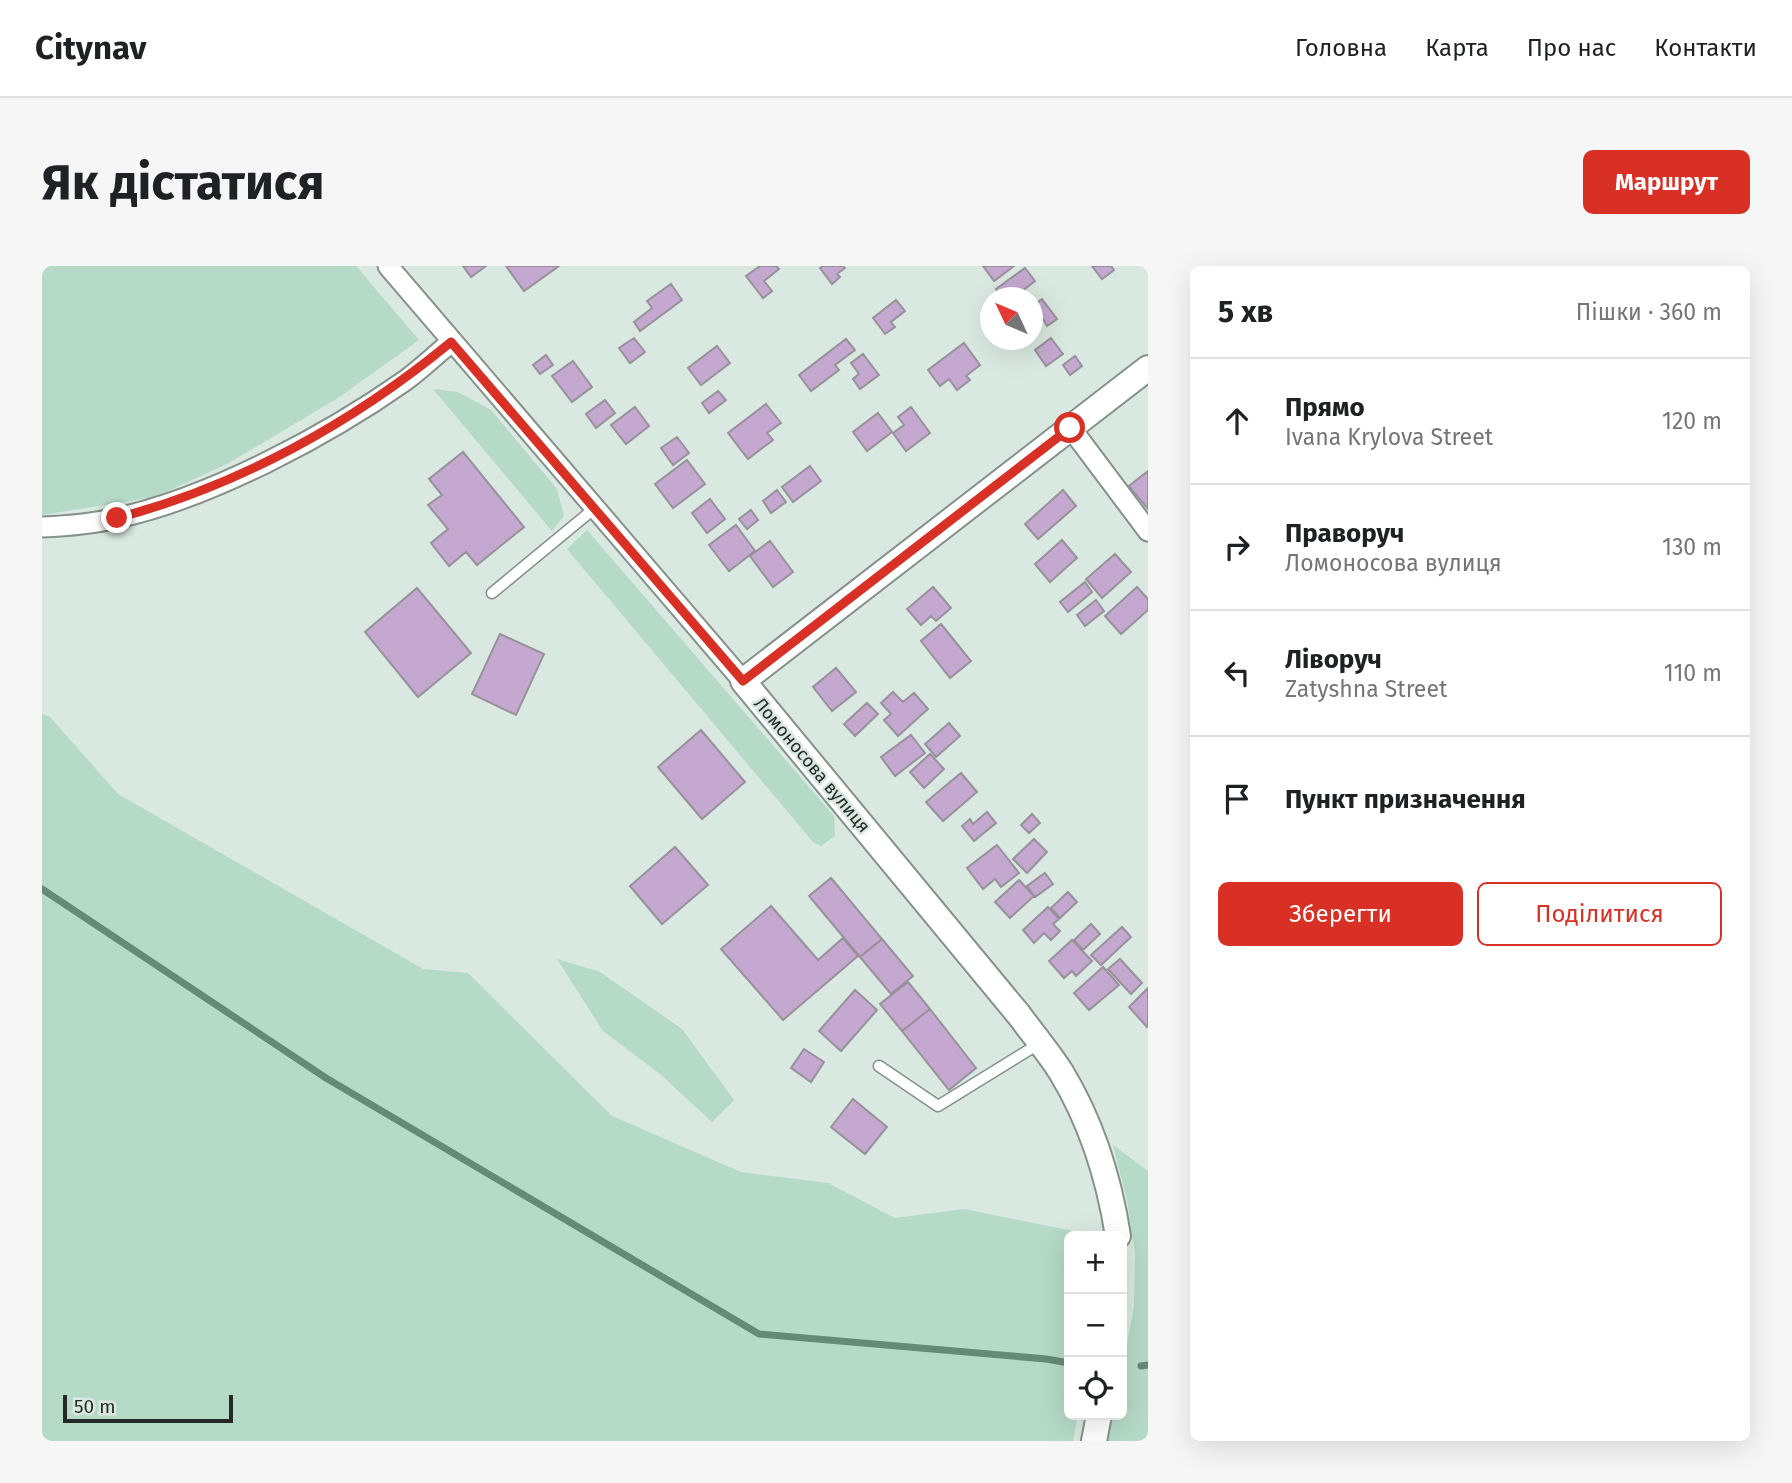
<!DOCTYPE html>
<html lang="uk">
<head>
<meta charset="utf-8">
<style>
	:root { --surface:#fff; --page:#f6f6f6; --text:#202124; --muted:#757577; --line:#e0e0e0; --accent:#d93025 }
	body { margin:0; font-family:"Fira Sans",sans-serif; background:var(--page); color:var(--text) }
	.controls { position:absolute; right:21px; bottom:21px; display:grid; overflow:hidden; border-radius:10px; box-shadow:0 7px 28px #0002 }
	.controls button { width:63px; height:63px; display:grid; place-items:center; padding:0; border:0; border-bottom:2px solid var(--line); background:var(--surface); color:var(--text); font:35px sans-serif }
	.compass { position:absolute; left:938px; top:21px; width:63px; height:63px; border-radius:50%; background:var(--surface); box-shadow:0 7px 28px #0002; rotate:314deg }
	.scale { position:absolute; left:21px; bottom:18px; width:170px; box-sizing:border-box; padding-left:7px; border:4px solid #242927; border-top:0; font-size:19px; line-height:24px; white-space:nowrap; color:#242927; -webkit-text-stroke:5px #d9e8e0; paint-order:stroke }
	.stop { position:absolute; width:21px; height:21px; margin:-16px; border:5px solid #d93025; border-radius:50%; background:#fff }
	.stop.end { background:#d93025; border-color:#fff; box-shadow:0 2px 7px #0008 }
	.list { margin:0; padding:0; list-style:none }
	h2 { display:flex; justify-content:space-between; align-items:center; height:91px; margin:0; padding:0 28px; font-size:30px }
	h2 small { font-size:23px; font-weight:400; color:var(--muted) }
	.list li { display:grid; grid-template-columns:46px 1fr auto; gap:21px; align-items:center; box-sizing:border-box; height:126px; padding:0 28px; border-top:2px solid var(--line) }
	.list b { display:block; font-size:26px; white-space:nowrap }
	.list p { margin:0; font-size:23px; white-space:nowrap; color:var(--muted) }
	.list em { font-size:23px; font-style:normal; color:var(--muted) }
	.actions { display:flex; gap:14px; padding:21px 28px }
	.actions a { flex:1; padding:16px 0; border:2px solid var(--accent); border-radius:10px; text-align:center; font-size:24px; color:var(--accent) }
	.actions .main { background:var(--accent); color:#fff }
	.icon { flex:none; width:38px; height:38px; fill:none; stroke:currentColor; stroke-width:2; stroke-linecap:round; stroke-linejoin:round }
	.map { position:relative; flex:none; width:1106px; height:1175px; overflow:hidden; border-radius:10px }
	header { display:flex; align-items:center; gap:42px; box-sizing:border-box; height:98px; padding:0 35px; background:var(--surface); border-bottom:2px solid var(--line) }
	header strong { font-size:33px }
	nav { display:flex; gap:38px; margin-inline-start:auto; font-size:24px }
	.intro { display:flex; align-items:center; justify-content:space-between; box-sizing:border-box; height:168px; padding:0 42px }
	h1 { margin:0; font-size:49px }
	.button { padding:18px 32px; border-radius:10px; background:var(--accent); color:#fff; font-size:24px; font-weight:700 }
	main { display:flex; gap:42px; padding:0 42px }
	aside { flex:1; background:var(--surface); border-radius:10px; box-shadow:0 7px 28px #0002 }
	.map>svg:first-child { display:block }
	.green { fill:#b5dac7 }
	.lines { fill:none; stroke-linecap:round; stroke-linejoin:round }
	.stream { stroke:#658a78; stroke-width:7 }
	.building { fill:#c5a8cf; stroke:#98919c; stroke-width:2 }
	.service-casing { stroke:#85928b; stroke-width:13 }
	.minor-casing { stroke:#85928b; stroke-width:23 }
	.tertiary-casing { stroke:#85928b; stroke-width:28 }
	.service { stroke:#fff; stroke-width:10 }
	.minor { stroke:#fff; stroke-width:19 }
	.tertiary { stroke:#fff; stroke-width:24 }
	.route { stroke:#d93025; stroke-width:9 }
	.labels { text-anchor:middle; dominant-baseline:central; stroke-width:5; stroke-linejoin:round; paint-order:stroke }
	.street-label { font-size:18px; fill:#242927; stroke:#d9e8e0 }
</style>
</head>
<body>
<header>
<strong>Citynav</strong>
<nav><a>Головна</a><a>Карта</a><a>Про нас</a><a>Контакти</a></nav>
</header>
<div class="intro"><h1>Як дістатися</h1><a class="button">Маршрут</a></div>
<main>
<div class="map">
<svg width="1106" height="1175" viewBox="0 0 1106 1175">
	<rect width="100%" height="100%" fill="#d9e8e0"/>
	<path class="green" d="M 0,0 L 314,0 L 377,74 L 296,132 L 185,198 L 113,231 L 0,249 Z
		M 391,123 L 416,126 L 449,144 L 515,223 L 522,250 L 510,265 Z
		M 545,264 L 792,550 L 793,570 L 779,580 L 771,576 L 525,283 Z
		M 0,448 L 8,451 L 76,528 L 381,703 L 426,707 L 570,850 L 699,906 L 786,917 L 853,952 L 922,943 L 1056,970 L 1027,970 L 1027,1149 L 1036,1149 L 1031,1175 L 0,1175 Z
		M 515,693 L 558,706 L 640,763 L 692,834 L 670,856 L 618,808 L 561,765 Z
		M 1071,879 L 1106,905 L 1106,1175 L 1065,1175 L 1070,1149 L 1080,1149 L 1080,1103 L 1092,1041 L 1093,988 L 1085,934 Z"/>
	<g class="lines">
		<path class="stream" d="M 0,623 L 284,812 L 717,1068 L 1004,1093 L 1027,1097
			M 1099,1100 L 1106,1099"/>
	</g>
	<path class="building" d="M 421,0 L 444,0 L 429,11 Z
		M 464,0 L 517,0 L 482,25 Z
		M 718,0 L 734,0 L 737,3 L 722,15 L 730,25 L 721,32 L 704,10 Z
		M 781,0 L 801,0 L 803,2 L 795,8 L 798,11 L 790,18 L 778,2 Z
		M 941,0 L 972,0 L 952,15 Z
		M 1050,0 L 1069,0 L 1072,4 L 1060,13 Z
		M 983,2 L 993,15 L 971,32 L 960,32 L 954,23 Z
		M 629,18 L 640,34 L 598,65 L 592,56 L 610,42 L 605,35 Z
		M 1000,33 L 1015,53 L 1005,60 L 1001,53 L 990,61 L 990,40 Z
		M 854,34 L 863,45 L 849,56 L 853,61 L 843,68 L 831,52 Z
		M 592,72 L 603,86 L 588,97 L 577,82 Z
		M 1009,72 L 1021,88 L 1004,100 L 993,84 Z
		M 804,73 L 813,84 L 793,99 L 797,104 L 769,125 L 757,109 Z
		M 922,77 L 938,99 L 924,110 L 928,114 L 915,124 L 907,113 L 898,120 L 886,104 Z
		M 675,80 L 688,97 L 659,119 L 646,102 Z
		M 821,88 L 837,109 L 818,123 L 811,113 L 817,108 L 809,97 Z
		M 504,89 L 511,99 L 498,108 L 491,99 Z
		M 1033,90 L 1040,100 L 1028,109 L 1021,99 Z
		M 531,95 L 550,121 L 530,136 L 510,110 Z
		M 676,125 L 684,134 L 667,147 L 660,137 Z
		M 563,134 L 573,147 L 554,162 L 544,148 Z
		M 724,138 L 739,157 L 725,167 L 731,174 L 706,193 L 686,167 Z
		M 593,141 L 607,160 L 584,178 L 569,159 Z
		M 869,141 L 888,167 L 864,185 L 851,167 L 862,159 L 856,151 Z
		M 836,147 L 850,166 L 825,185 L 811,166 Z
		M 635,171 L 647,187 L 631,199 L 619,182 Z
		M 421,186 L 482,261 L 435,299 L 424,286 L 407,300 L 389,277 L 406,263 L 386,239 L 400,229 L 387,213 Z
		M 645,194 L 663,218 L 631,242 L 613,218 Z
		M 768,200 L 779,215 L 751,236 L 740,221 Z
		M 1106,205 L 1106,243 L 1087,220 Z
		M 735,224 L 744,236 L 729,247 L 721,235 Z
		M 1021,224 L 1034,240 L 996,273 L 983,258 Z
		M 668,233 L 683,253 L 665,267 L 650,247 Z
		M 709,244 L 716,254 L 705,263 L 697,253 Z
		M 694,259 L 713,285 L 687,305 L 667,279 Z
		M 1020,274 L 1035,292 L 1008,316 L 993,298 Z
		M 728,275 L 751,306 L 731,321 L 708,290 Z
		M 1073,288 L 1089,306 L 1060,332 L 1044,313 Z
		M 1043,316 L 1050,326 L 1026,346 L 1018,336 Z
		M 891,321 L 909,342 L 894,355 L 889,350 L 879,359 L 865,343 Z
		M 1095,321 L 1106,333 L 1106,344 L 1079,368 L 1063,350 Z
		M 375,322 L 429,387 L 376,431 L 323,366 Z
		M 1054,334 L 1062,345 L 1043,360 L 1035,349 Z
		M 899,358 L 929,395 L 908,412 L 879,375 Z
		M 458,368 L 502,388 L 474,449 L 430,428 Z
		M 794,402 L 814,426 L 790,445 L 771,421 Z
		M 851,426 L 861,436 L 872,427 L 886,443 L 856,470 L 842,454 L 849,448 L 839,437 Z
		M 825,437 L 836,448 L 813,470 L 802,458 Z
		M 907,457 L 918,470 L 894,491 L 883,478 Z
		M 659,464 L 703,516 L 660,553 L 616,501 Z
		M 869,469 L 883,487 L 853,510 L 839,491 Z
		M 888,488 L 902,503 L 882,522 L 868,506 Z
		M 919,507 L 935,526 L 901,555 L 884,536 Z
		M 945,546 L 954,557 L 932,575 L 920,560 L 928,553 L 931,558 Z
		M 990,548 L 998,557 L 987,567 L 979,559 Z
		M 992,573 L 1005,586 L 985,607 L 971,593 Z
		M 955,579 L 977,607 L 959,621 L 953,613 L 941,623 L 925,602 Z
		M 633,581 L 666,619 L 620,658 L 588,620 Z
		M 1003,607 L 1011,618 L 993,631 L 985,620 Z
		M 789,612 L 840,673 L 818,691 L 767,630 Z
		M 977,614 L 992,630 L 968,652 L 953,636 Z
		M 1026,626 L 1035,636 L 1018,652 L 1009,642 Z
		M 729,640 L 776,694 L 801,672 L 816,690 L 741,754 L 679,683 Z
		M 1006,641 L 1017,653 L 1011,658 L 1018,665 L 1009,674 L 1002,667 L 992,677 L 981,664 Z
		M 1049,658 L 1058,668 L 1041,684 L 1032,674 Z
		M 1080,661 L 1089,671 L 1059,699 L 1049,689 Z
		M 840,673 L 871,710 L 849,728 L 818,691 Z
		M 1030,674 L 1050,695 L 1034,710 L 1030,705 L 1022,712 L 1007,695 Z
		M 1078,693 L 1100,717 L 1089,728 L 1066,703 Z
		M 1061,701 L 1077,719 L 1047,744 L 1032,727 Z
		M 866,716 L 888,743 L 860,765 L 838,738 Z
		M 1106,722 L 1106,760 L 1105,761 L 1087,741 Z
		M 813,724 L 835,744 L 799,785 L 777,765 Z
		M 888,743 L 934,802 L 907,824 L 860,765 Z
		M 762,783 L 782,796 L 769,816 L 749,802 Z
		M 811,833 L 845,861 L 823,888 L 789,861 Z"/>
	<g class="lines">
		<defs>
			<path id="service" d="M 450,327 L 553,242
				M 837,800 L 896,840 L 998,777"/>
			<path id="minor" d="M 346,0 L 701,415
				M 1028,161 L 1106,265
				M 0,261 C 25,260 50,258 75,252 C 168,232 286,169 364,114 C 380,102 394,89 409,76"/>
			<path id="tertiary" d="M 1076,970 C 1067,912 1050,857 1019,806 C 1007,787 991,768 977,749 L 701,415 L 1106,102
				M 1052,1175 L 1057,1149"/>
		</defs>
		<use href="#service" class="service-casing"/>
		<use href="#minor" class="minor-casing"/>
		<use href="#tertiary" class="tertiary-casing"/>
		<use href="#service" class="service"/>
		<use href="#minor" class="minor"/>
		<use href="#tertiary" class="tertiary"/>
	</g>
	<g class="lines">
		<path class="route" d="M 75,252 C 197,220 312,156 409,76 L 701,415 L 1028,162"/>
	</g>
	<g class="labels">
		<g class="street-label">
			<text transform="translate(770 499) rotate(50)">Ломоносова вулиця</text>
		</g>
	</g>
</svg>
<div class="controls">
<button>+</button>
<button>−</button>
<button><svg class="icon" aria-label="locate" viewBox="0 0 24 24"><circle cx="12" cy="12" r="6"/><path d="M12 2v4M12 18v4M2 12h4M18 12h4"/></svg></button>
</div>
<svg class="compass" viewBox="-18 -18 36 36"><path d="M0-13l5 13h-10z" fill="#e53935"/><path d="M0 13l5-13h-10z" fill="#757577"/></svg>
<div class="scale">50 m</div>
<div class="stop" style="left:1028px;top:162px"></div>
<div class="stop end" style="left:75px;top:252px"></div>
</div>
<aside>
<h2>5 хв<small>Пішки · 360 m</small></h2>
<ul class="list">
<li><svg class="icon" aria-label="ahead" viewBox="0 0 24 24"><path d="M12 20V5M6 11l6-6 6 6"/></svg><div><b>Прямо</b><p>Ivana Krylova Street</p></div><em>120 m</em></li>
<li><svg class="icon" aria-label="right" viewBox="0 0 24 24"><path d="M7 20v-9h11M14 6l5 5-5 5"/></svg><div><b>Праворуч</b><p>Ломоносова вулиця</p></div><em>130 m</em></li>
<li><svg class="icon" aria-label="left" viewBox="0 0 24 24"><path d="M17 20v-9H6M10 6l-5 5 5 5"/></svg><div><b>Ліворуч</b><p>Zatyshna Street</p></div><em>110 m</em></li>
<li><svg class="icon" aria-label="arrive" viewBox="0 0 24 24"><path d="M6 21V4h12l-3 4 3 4H6"/></svg><div><b>Пункт призначення</b></div></li>
</ul>
<div class="actions"><a class="main">Зберегти</a><a>Поділитися</a></div>
</aside>
</main>
</body>
</html>
